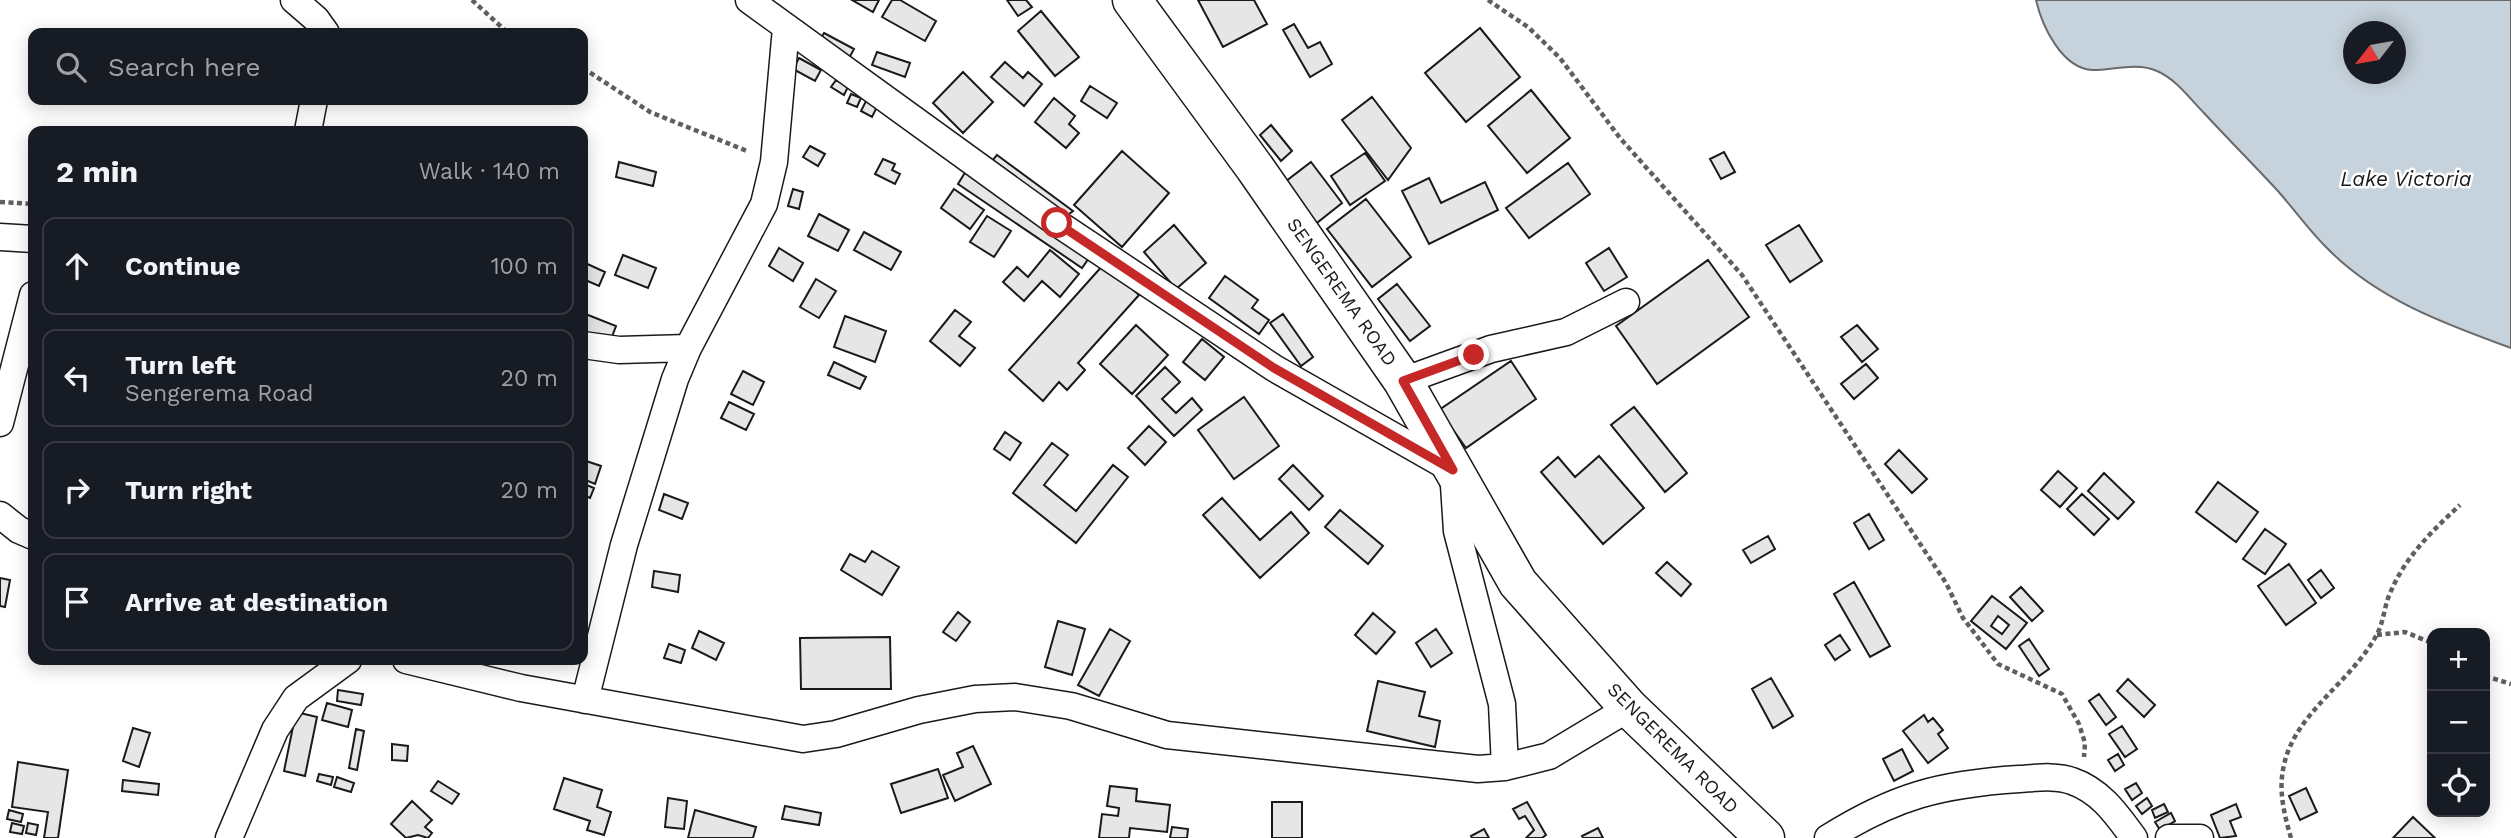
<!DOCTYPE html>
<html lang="en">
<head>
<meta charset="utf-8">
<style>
	:root { --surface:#171b24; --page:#242831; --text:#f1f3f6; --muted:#9ea1a6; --line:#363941 }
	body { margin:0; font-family:"Work Sans",sans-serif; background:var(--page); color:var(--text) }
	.controls { position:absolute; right:21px; bottom:21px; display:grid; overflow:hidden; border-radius:14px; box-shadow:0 4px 18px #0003 }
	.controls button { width:63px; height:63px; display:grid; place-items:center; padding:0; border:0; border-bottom:2px solid var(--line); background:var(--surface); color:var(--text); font:35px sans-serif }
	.compass { position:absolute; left:2343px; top:21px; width:63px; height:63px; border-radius:50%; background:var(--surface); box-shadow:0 4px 18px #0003; rotate:239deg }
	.stop { position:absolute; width:21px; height:21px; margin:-16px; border:5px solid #c62828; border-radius:50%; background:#fff }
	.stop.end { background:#c62828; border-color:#fff; box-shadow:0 2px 7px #0008 }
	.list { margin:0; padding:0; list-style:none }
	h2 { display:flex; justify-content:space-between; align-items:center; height:91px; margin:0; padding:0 28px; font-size:30px }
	h2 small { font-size:23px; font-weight:400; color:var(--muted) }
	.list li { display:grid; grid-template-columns:46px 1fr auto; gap:21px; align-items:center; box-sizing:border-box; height:98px; margin:0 14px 14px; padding:0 14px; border:2px solid var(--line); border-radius:14px }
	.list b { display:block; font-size:26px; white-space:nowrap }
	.list p { margin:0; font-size:23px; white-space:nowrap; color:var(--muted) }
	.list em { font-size:23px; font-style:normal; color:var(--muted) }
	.icon { flex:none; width:38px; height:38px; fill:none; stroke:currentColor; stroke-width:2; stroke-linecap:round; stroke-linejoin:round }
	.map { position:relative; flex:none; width:2511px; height:838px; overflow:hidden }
	.search { position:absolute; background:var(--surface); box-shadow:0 4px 18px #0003; left:28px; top:28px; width:560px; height:77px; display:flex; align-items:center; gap:18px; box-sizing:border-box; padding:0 24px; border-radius:14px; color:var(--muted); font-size:26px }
	.panel { position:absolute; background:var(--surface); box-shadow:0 4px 18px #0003; left:28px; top:126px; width:560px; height:539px; border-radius:14px }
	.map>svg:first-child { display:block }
	.water { fill:#c6d2dc; stroke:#6a6a6a; stroke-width:2; fill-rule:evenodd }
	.building { fill:#e6e6e6; stroke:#1a1a1a; stroke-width:2; fill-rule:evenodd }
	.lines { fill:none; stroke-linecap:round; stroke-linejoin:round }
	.minor-casing { stroke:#1a1a1a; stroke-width:29 }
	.secondary-casing { stroke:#1a1a1a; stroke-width:41 }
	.path { stroke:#5f5f5f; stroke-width:4.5; stroke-dasharray:5 3.5; stroke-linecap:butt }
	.minor { stroke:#fff; stroke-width:26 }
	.secondary { stroke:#fff; stroke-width:38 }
	.route { stroke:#c62828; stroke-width:9 }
	.labels { text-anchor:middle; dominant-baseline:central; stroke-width:5; stroke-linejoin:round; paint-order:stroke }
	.street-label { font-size:19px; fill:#1a1a1a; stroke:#fff }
	.water-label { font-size:21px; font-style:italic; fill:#1a1a1a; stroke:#fff }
</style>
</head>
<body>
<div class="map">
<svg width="2511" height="838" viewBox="0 0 2511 838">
	<rect width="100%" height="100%" fill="#fff"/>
	<path class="water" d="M 2036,0 L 2511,0 L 2511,348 C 2445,324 2376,299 2326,247 C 2308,229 2294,209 2277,190 C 2253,164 2228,139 2204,113 C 2190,99 2176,79 2157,71 C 2137,62 2113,70 2093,70 C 2062,69 2042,26 2036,0 ZM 2354,32 L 2396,32 L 2396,74 L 2354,74 Z"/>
	<path class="building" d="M 852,0 L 879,0 L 873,12 Z
		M 892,0 L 900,0 L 936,21 L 925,41 L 882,17 Z
		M 1007,0 L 1026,0 L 1032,7 L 1018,16 Z
		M 1198,0 L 1254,0 L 1267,24 L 1223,47 Z
		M 1041,11 L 1079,57 L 1055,76 L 1018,31 Z
		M 1294,24 L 1308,48 L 1320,42 L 1332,64 L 1310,77 L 1283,30 Z
		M 1480,28 L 1520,77 L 1466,122 L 1425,73 Z
		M 824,33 L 854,49 L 847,62 L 817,45 Z
		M 877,52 L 910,63 L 905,77 L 872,65 Z
		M 799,58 L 821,70 L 815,81 L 793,69 Z
		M 1005,62 L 1023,78 L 1028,72 L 1042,84 L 1024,106 L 991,77 Z
		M 963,72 L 993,102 L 963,133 L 933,103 Z
		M 836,80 L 848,87 L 844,95 L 831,87 Z
		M 1090,86 L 1117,103 L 1107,118 L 1081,101 Z
		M 1531,90 L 1570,138 L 1527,173 L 1488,126 Z
		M 851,94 L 861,98 L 857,107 L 847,103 Z
		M 1372,97 L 1411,148 L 1388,180 L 1342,120 Z
		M 1054,98 L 1075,116 L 1069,124 L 1079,133 L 1066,148 L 1035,122 Z
		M 866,101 L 877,107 L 872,117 L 861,111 Z
		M 1271,125 L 1292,151 L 1281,161 L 1260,135 Z
		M 810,146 L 825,154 L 818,166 L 803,157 Z
		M 1122,151 L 1169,193 L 1122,247 L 1074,205 Z
		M 1724,152 L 1735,172 L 1721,179 L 1710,159 Z
		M 1365,153 L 1385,181 L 1350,205 L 1331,176 Z
		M 997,155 L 1073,211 L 1064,218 L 989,165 Z
		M 883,159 L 895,164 L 892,170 L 900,174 L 895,184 L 875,174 Z
		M 619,162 L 656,172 L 653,186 L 616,177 Z
		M 1311,162 L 1342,203 L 1313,226 L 1281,185 Z
		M 1568,163 L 1590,194 L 1529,238 L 1506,208 Z
		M 966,171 L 1091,255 L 1082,268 L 958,184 Z
		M 1429,178 L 1441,203 L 1485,182 L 1498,210 L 1429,244 L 1402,191 Z
		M 793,189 L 803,192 L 799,209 L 788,206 Z
		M 954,189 L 984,210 L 970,229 L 941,208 Z
		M 1366,199 L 1411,257 L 1372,287 L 1327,229 Z
		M 819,214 L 849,230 L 838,251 L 808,236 Z
		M 987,216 L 1011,231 L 994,257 L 970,242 Z
		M 1174,225 L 1206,263 L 1176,289 L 1144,252 Z
		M 1799,225 L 1822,261 L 1790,282 L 1766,245 Z
		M 864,232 L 901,252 L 891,270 L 854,250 Z
		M 779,248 L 803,263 L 793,281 L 769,266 Z
		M 1609,248 L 1627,277 L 1604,291 L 1586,263 Z
		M 1050,250 L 1079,274 L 1060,297 L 1042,281 L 1024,301 L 1003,282 L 1017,267 L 1028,277 Z
		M 623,255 L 656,268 L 648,288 L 615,275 Z
		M 1708,260 L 1749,317 L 1657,384 L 1616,326 Z
		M 583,262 L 605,272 L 599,286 L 583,279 Z
		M 1104,264 L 1139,295 L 1078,363 L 1085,370 L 1067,390 L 1059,382 L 1043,401 L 1009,370 Z
		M 1225,276 L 1258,300 L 1252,308 L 1269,320 L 1259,334 L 1209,298 Z
		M 816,279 L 836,291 L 819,318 L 800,307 Z
		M 1397,284 L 1430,326 L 1410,341 L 1378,299 Z
		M 955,310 L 971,322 L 959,336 L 975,348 L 960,366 L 930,341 Z
		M 583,313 L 616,326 L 610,342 L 583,332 Z
		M 1283,314 L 1313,357 L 1301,366 L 1270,323 Z
		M 845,316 L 886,331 L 875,362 L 834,347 Z
		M 1136,325 L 1168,355 L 1132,394 L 1100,364 Z
		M 1857,325 L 1878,349 L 1862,362 L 1841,337 Z
		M 1202,339 L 1224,357 L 1205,380 L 1183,362 Z
		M 1511,361 L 1536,399 L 1466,448 L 1439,410 Z
		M 834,362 L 866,377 L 860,389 L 828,375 Z
		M 1866,364 L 1878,378 L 1854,399 L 1841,384 Z
		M 1165,367 L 1180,382 L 1162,399 L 1176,413 L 1192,398 L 1202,410 L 1174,436 L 1136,396 Z
		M 743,371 L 764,382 L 753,405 L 731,394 Z
		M 1244,397 L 1279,446 L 1234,479 L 1198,430 Z
		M 729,402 L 754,414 L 746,430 L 721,418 Z
		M 1634,407 L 1687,473 L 1665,492 L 1611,425 Z
		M 1149,426 L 1166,442 L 1145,465 L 1128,448 Z
		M 1005,432 L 1021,443 L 1010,460 L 994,449 Z
		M 1052,443 L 1068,455 L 1044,485 L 1076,511 L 1113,465 L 1128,477 L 1076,543 L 1013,493 Z
		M 1899,450 L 1927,479 L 1912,493 L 1885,464 Z
		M 1599,456 L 1644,508 L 1603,544 L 1541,472 L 1558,457 L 1575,477 Z
		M 586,461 L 601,466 L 595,484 L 583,479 Z
		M 1293,465 L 1323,496 L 1309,510 L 1279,479 Z
		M 2058,471 L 2077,488 L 2060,507 L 2041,490 Z
		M 2104,473 L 2134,502 L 2118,519 L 2088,491 Z
		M 2218,482 L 2258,512 L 2236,542 L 2196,512 Z
		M 584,484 L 594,488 L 590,498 L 583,495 Z
		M 664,494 L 688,503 L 682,519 L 659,510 Z
		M 2082,494 L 2109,519 L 2094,535 L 2067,509 Z
		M 1222,498 L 1260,540 L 1291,512 L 1309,533 L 1260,578 L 1203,515 Z
		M 1340,510 L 1383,546 L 1368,564 L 1325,527 Z
		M 1869,514 L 1884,540 L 1869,549 L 1854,523 Z
		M 2265,529 L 2286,544 L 2265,574 L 2243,559 Z
		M 1768,536 L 1775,549 L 1751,563 L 1743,550 Z
		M 872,551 L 899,567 L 882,595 L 841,570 L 850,554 L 865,562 Z
		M 1667,562 L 1691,584 L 1681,596 L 1656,573 Z
		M 2289,564 L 2316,603 L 2286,625 L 2258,586 Z
		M 2321,570 L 2334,588 L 2321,598 L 2308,580 Z
		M 654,571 L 680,575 L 678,592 L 652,587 Z
		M 0,578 L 10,580 L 5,607 L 0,606 Z
		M 1854,582 L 1890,646 L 1870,657 L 1834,594 Z
		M 2021,587 L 2043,611 L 2032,621 L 2010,597 Z
		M 1992,596 L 2027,623 L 2006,649 L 1971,621 ZM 1998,616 L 2009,625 L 2002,634 L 1991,626 Z
		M 958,612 L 970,622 L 956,641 L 943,632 Z
		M 1373,613 L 1395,632 L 1376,654 L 1355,635 Z
		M 1058,621 L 1085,629 L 1072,675 L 1045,667 Z
		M 1110,629 L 1130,641 L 1099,696 L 1078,685 Z
		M 1436,629 L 1452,653 L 1431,667 L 1416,643 Z
		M 699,631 L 724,643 L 716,660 L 692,648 Z
		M 1840,635 L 1850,650 L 1835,660 L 1825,645 Z
		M 890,637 L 891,689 L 801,689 L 800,638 Z
		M 2029,639 L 2049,669 L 2039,676 L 2019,646 Z
		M 669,644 L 685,650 L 681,663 L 664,658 Z
		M 1771,678 L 1793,716 L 1773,728 L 1752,689 Z
		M 2128,679 L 2155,705 L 2144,717 L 2117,691 Z
		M 1378,681 L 1425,692 L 1419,716 L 1440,721 L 1435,747 L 1367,731 Z
		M 338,690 L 363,694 L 361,705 L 337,701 Z
		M 2099,694 L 2116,717 L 2106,725 L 2089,701 Z
		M 327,703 L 352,710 L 348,727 L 322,720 Z
		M 296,712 L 317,717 L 305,776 L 284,771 Z
		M 1924,715 L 1928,722 L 1933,718 L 1943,730 L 1938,734 L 1948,748 L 1928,763 L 1903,731 Z
		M 2122,726 L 2137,749 L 2125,757 L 2109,734 Z
		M 133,728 L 150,733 L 139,767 L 123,761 Z
		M 356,729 L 364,731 L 357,770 L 349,768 Z
		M 392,744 L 408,746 L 407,761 L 392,760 Z
		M 973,746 L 991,784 L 955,801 L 943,775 L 963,767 L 957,753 Z
		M 1902,749 L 1913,771 L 1894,781 L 1883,759 Z
		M 2118,754 L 2124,765 L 2115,771 L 2108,760 Z
		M 18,762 L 68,770 L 58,838 L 44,838 L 48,812 L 12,807 Z
		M 938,769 L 948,798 L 901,813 L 891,784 Z
		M 319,774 L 333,777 L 331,785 L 317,781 Z
		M 337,777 L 354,783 L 351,792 L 334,787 Z
		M 564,778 L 602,790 L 597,807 L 611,812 L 604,835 L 587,830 L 590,821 L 554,809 Z
		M 123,780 L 159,784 L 158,795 L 122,791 Z
		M 438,781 L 459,794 L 452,804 L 431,791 Z
		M 2136,783 L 2142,793 L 2132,800 L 2125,789 Z
		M 1110,786 L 1137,789 L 1136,801 L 1170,805 L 1167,832 L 1130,828 L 1129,838 L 1099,838 L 1102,814 L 1118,816 L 1119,808 L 1107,806 Z
		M 2306,788 L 2317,812 L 2300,820 L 2289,796 Z
		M 668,798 L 687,801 L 684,829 L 665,827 Z
		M 2147,798 L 2152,806 L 2142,814 L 2136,806 Z
		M 412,801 L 432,820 L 425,827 L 432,833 L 428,838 L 418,835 L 406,838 L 391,824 Z
		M 1272,802 L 1302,802 L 1302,838 L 1272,838 Z
		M 1527,802 L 1546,835 L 1542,838 L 1526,838 L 1534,830 L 1525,816 L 1519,819 L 1513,809 Z
		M 2164,804 L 2168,812 L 2155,818 L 2152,810 Z
		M 2236,804 L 2241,817 L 2230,821 L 2236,836 L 2220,838 L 2211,815 Z
		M 785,806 L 821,813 L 819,825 L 782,819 Z
		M 9,810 L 23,814 L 21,822 L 7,819 Z
		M 695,810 L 756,827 L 753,838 L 688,838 Z
		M 2171,813 L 2175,821 L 2160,830 L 2155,822 Z
		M 2413,817 L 2435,838 L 2393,838 Z
		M 12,823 L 24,826 L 22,834 L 10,832 Z
		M 28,823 L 38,825 L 36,835 L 26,833 Z
		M 1172,827 L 1188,829 L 1187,838 L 1170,838 Z
		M 1598,828 L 1603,838 L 1583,838 L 1582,836 Z
		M 1484,829 L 1489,838 L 1472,838 L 1471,836 Z"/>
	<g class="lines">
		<defs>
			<path id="minor" d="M 294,0 L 316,19 L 326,33
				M 749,0 L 1057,223 L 1274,368 L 1453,470 L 1457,531 L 1502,704 L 1505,767
				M 308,131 L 314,100
				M 0,237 L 33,239
				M 583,345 L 619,350 L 688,348
				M 1403,381 L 1491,349 L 1566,332 L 1626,302
				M 0,423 L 33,295
				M 0,515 L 19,530 L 33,536
				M 406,660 L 521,688 L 803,739 L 836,734 L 919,710 L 975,699 L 1015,697 L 1071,706 L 1167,735 L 1478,769 L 1505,767 L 1549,756 L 1629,708
				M 585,700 L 624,545 L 675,379 L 688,348 L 764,204 L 774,162 L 786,28
				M 229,838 L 275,730 L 296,698 L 348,660
				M 1828,838 C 1895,796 1941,784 2019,779 C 2036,778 2056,775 2072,781 C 2101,791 2117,815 2134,838
				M 2169,838 L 2200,838"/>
			<path id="secondary" d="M 1132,0 L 1255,168 L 1403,381 L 1518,583 L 1629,708 L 1765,838"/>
		</defs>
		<use href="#minor" class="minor-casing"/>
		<use href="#secondary" class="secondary-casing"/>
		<path class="path" d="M 472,0 L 508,33
			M 1488,0 L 1528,27 L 1560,58 L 1620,138 L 1742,275 L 1946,583 L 1963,618 L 1998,664 L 2062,694 L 2079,724 L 2085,743 L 2084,757
			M 583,68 L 650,112 L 747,151
			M 0,202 L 33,204
			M 2377,635 L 2405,632 L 2432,643
			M 2485,676 L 2511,684
			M 2291,838 C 2284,814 2278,789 2284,765 C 2295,713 2351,682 2376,636 C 2384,623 2384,605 2391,591 C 2406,556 2433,530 2460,505"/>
		<use href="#minor" class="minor"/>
		<use href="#secondary" class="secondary"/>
	</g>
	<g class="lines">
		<path class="route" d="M 1057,223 L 1274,368 L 1453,470 L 1403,381 L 1474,355"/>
	</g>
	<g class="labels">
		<g class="street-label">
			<text transform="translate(1342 292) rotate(55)">SENGEREMA ROAD</text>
			<text transform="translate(1673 748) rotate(45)">SENGEREMA ROAD</text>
		</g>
		<g class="water-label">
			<text x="2406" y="178">Lake Victoria</text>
		</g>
	</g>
</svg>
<div class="controls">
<button>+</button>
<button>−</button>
<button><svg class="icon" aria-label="locate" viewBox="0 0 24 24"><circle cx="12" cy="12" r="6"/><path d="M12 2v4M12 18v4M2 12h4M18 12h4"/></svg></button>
</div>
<svg class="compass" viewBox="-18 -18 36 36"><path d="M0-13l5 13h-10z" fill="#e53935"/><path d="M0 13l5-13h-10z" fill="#9ea1a6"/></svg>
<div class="stop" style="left:1057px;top:223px"></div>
<div class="stop end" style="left:1474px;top:355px"></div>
<div class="search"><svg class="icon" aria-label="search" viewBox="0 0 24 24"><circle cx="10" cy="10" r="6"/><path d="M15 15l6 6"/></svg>Search here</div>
<section class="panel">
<h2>2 min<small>Walk · 140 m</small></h2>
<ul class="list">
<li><svg class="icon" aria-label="ahead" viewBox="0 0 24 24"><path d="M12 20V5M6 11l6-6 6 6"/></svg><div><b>Continue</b></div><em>100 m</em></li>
<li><svg class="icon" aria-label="left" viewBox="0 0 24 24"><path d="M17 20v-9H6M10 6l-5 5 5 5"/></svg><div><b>Turn left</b><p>Sengerema Road</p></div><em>20 m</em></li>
<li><svg class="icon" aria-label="right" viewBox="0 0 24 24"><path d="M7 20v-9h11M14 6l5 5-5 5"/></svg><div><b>Turn right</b></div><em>20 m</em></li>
<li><svg class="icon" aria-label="arrive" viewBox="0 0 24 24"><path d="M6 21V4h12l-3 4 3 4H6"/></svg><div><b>Arrive at destination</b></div></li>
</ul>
</section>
</div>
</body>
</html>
